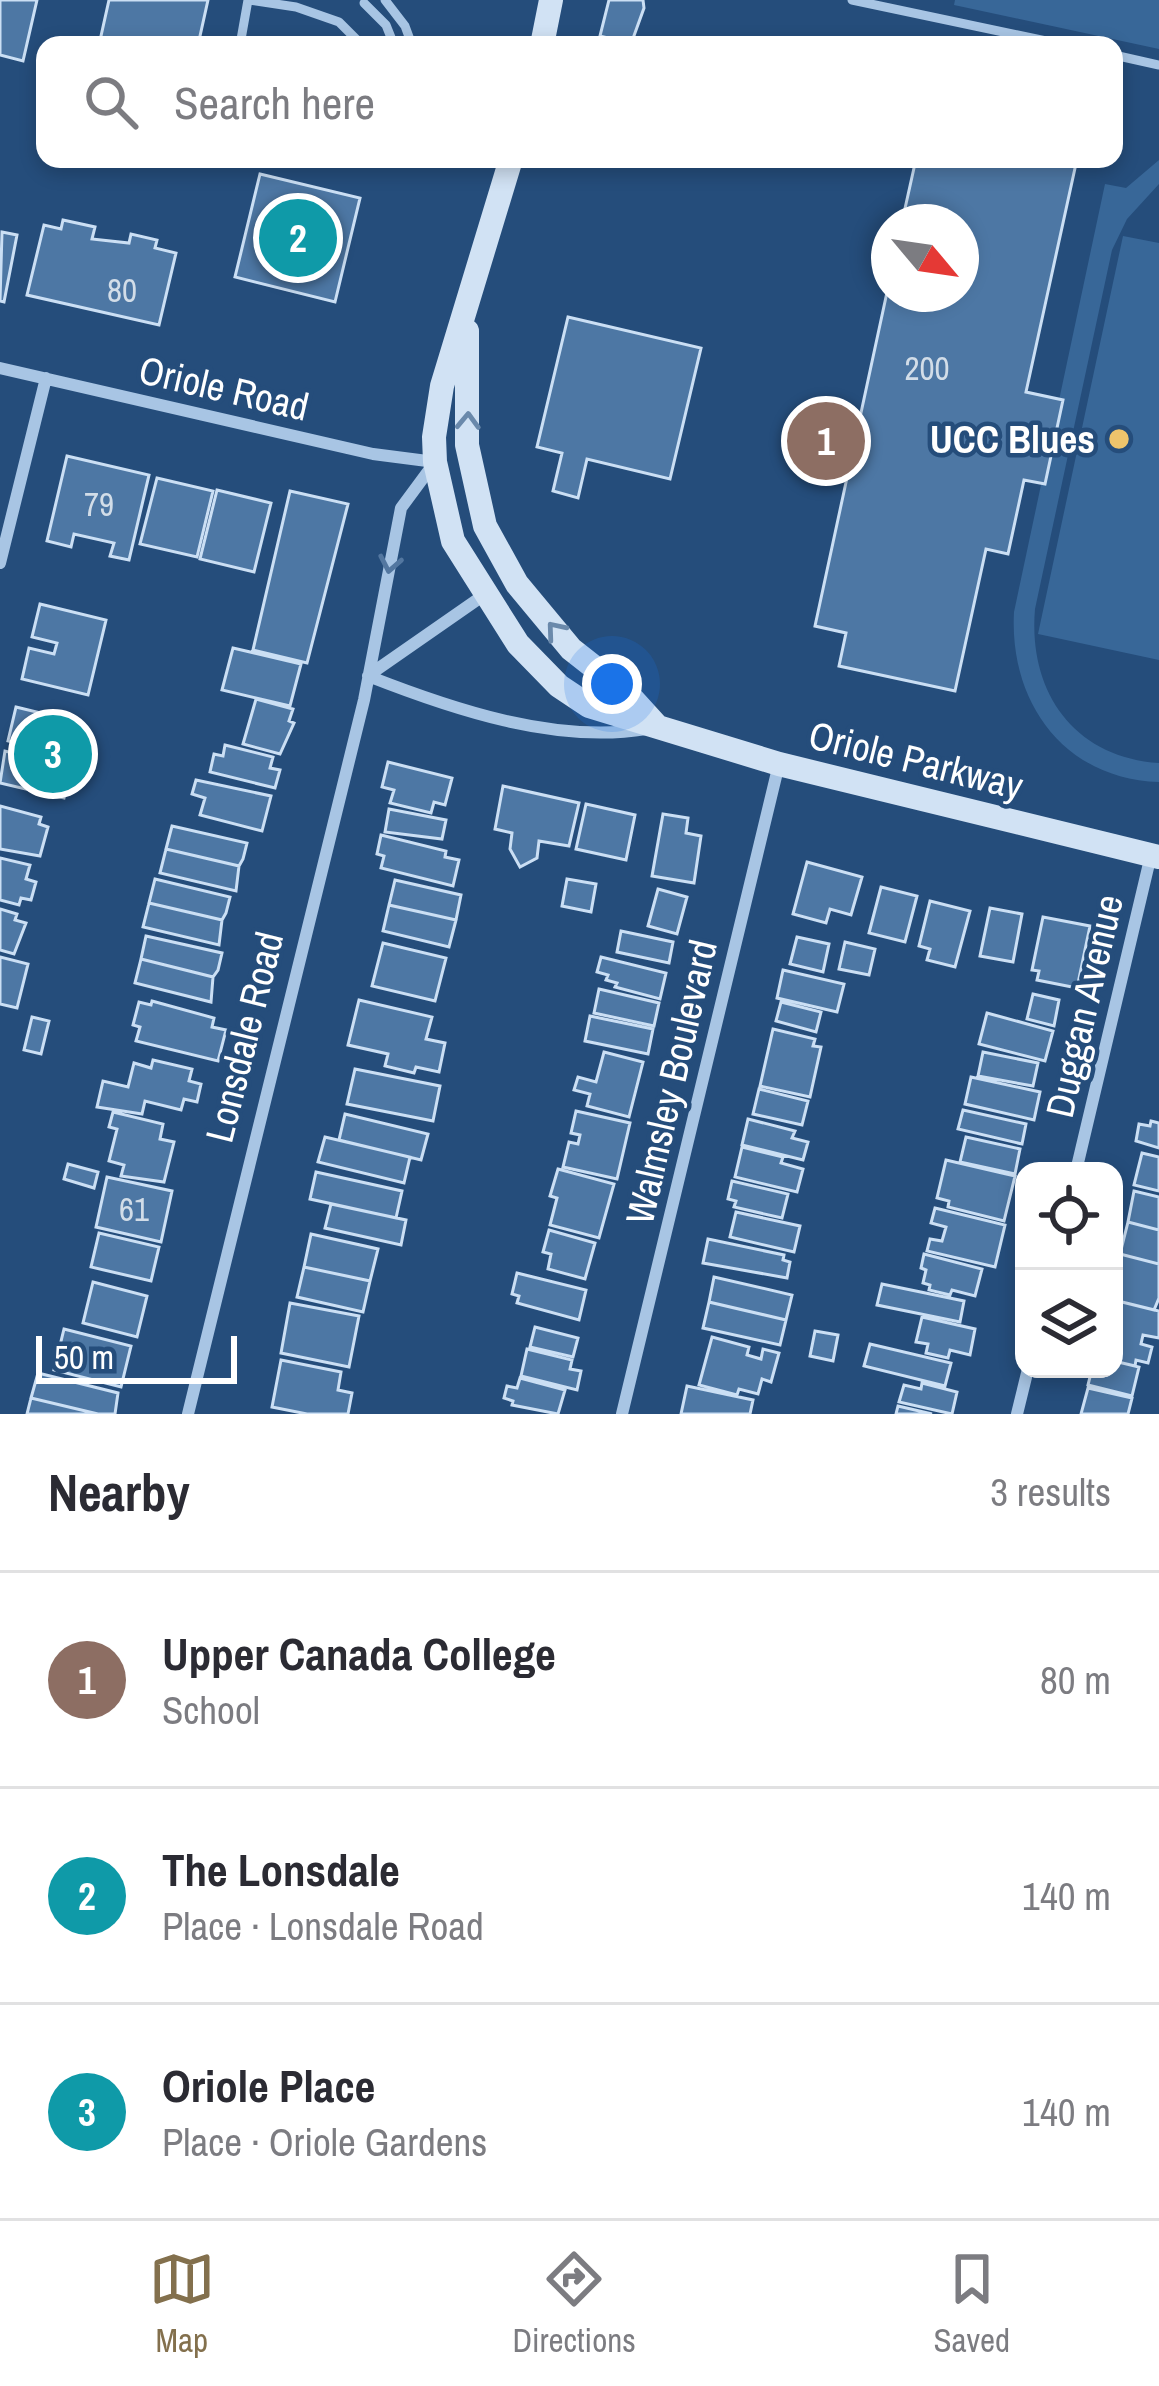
<!DOCTYPE html>
<html lang="en">
<head>
<meta charset="utf-8">
<style>
	:root { --surface:#fff; --page:#f2f2f3; --text:#2b2b33; --muted:#7c7c81; --line:#e1e1e2; --accent:#83704d }
	body { margin:0; font-family:"Archivo Narrow",sans-serif; background:var(--page); color:var(--text) }
	.controls { position:absolute; right:36px; bottom:36px; display:grid; overflow:hidden; border-radius:24px; box-shadow:0 6px 18px #0003 }
	.controls button { width:108px; height:108px; display:grid; place-items:center; padding:0; border:0; border-bottom:3px solid var(--line); background:var(--surface); color:var(--text); font:60px sans-serif }
	.compass { position:absolute; left:871px; top:204px; width:108px; height:108px; border-radius:50%; background:var(--surface); box-shadow:0 6px 18px #0003; rotate:119deg }
	.scale { position:absolute; left:36px; bottom:30px; width:201px; box-sizing:border-box; padding-left:12px; border:6px solid #fff; border-top:0; font-size:33px; line-height:42px; white-space:nowrap; color:#fff; -webkit-text-stroke:9px #254d7b; paint-order:stroke }
	.you { position:absolute; left:612px; top:684px; width:42px; height:42px; margin:-30px; border:9px solid #fff; border-radius:50%; background:#1a73e8; box-shadow:0 0 0 18px #1a73e833 }
	.badge { display:grid; place-items:center; width:78px; height:78px; border-radius:50%; background:var(--accent); color:#fff; font-size:39px; font-weight:700 }
	.pin { position:absolute; translate:-50% -50%; border:6px solid #fff; box-shadow:0 3px 12px #0006 }
	.list { margin:0; padding:0; list-style:none }
	h2 { display:flex; justify-content:space-between; align-items:center; height:156px; margin:0; padding:0 48px; font-size:51px }
	h2 small { font-size:39px; font-weight:400; color:var(--muted) }
	.list li { display:grid; grid-template-columns:78px 1fr auto; gap:36px; align-items:center; box-sizing:border-box; height:216px; padding:0 48px; border-top:3px solid var(--line) }
	.list b { display:block; font-size:45px; white-space:nowrap }
	.list p { margin:0; font-size:39px; white-space:nowrap; color:var(--muted) }
	.list em { font-size:39px; font-style:normal; color:var(--muted) }
	.icon { flex:none; width:66px; height:66px; fill:none; stroke:currentColor; stroke-width:2; stroke-linecap:round; stroke-linejoin:round }
	.map { position:relative; flex:none; width:1159px; height:1414px; overflow:hidden }
	.search { position:absolute; background:var(--surface); box-shadow:0 6px 18px #0003; left:36px; right:36px; top:36px; height:132px; display:flex; align-items:center; gap:30px; box-sizing:border-box; padding:0 42px; border-radius:24px; color:var(--muted); font-size:45px }
	.sheet { height:804px; background:var(--surface) }
	nav { display:flex; justify-content:space-around; align-items:center; box-sizing:border-box; height:168px; border-top:3px solid var(--line); background:var(--surface); font-size:33px; color:var(--muted) }
	nav a { display:grid; justify-items:center; gap:6px }
	nav .on { color:var(--accent) }
	.map>svg:first-child { display:block }
	.green { fill:#386798 }
	.building { fill:#4d77a4; stroke:#cbdff4; stroke-width:3 }
	.lines { fill:none; stroke-linecap:round; stroke-linejoin:round }
	.lane { stroke:#a8c5e4; stroke-width:9 }
	.street { stroke:#a8c5e4; stroke-width:12 }
	.secondary { stroke:#d1e2f4; stroke-width:24 }
	.oneway { stroke:#6a89ab }
	.oneway2 { stroke:#5377a0 }
	.poi-dot { fill:#eec46c; stroke:#254d7b; stroke-width:4.5 }
	.labels { text-anchor:middle; dominant-baseline:central; stroke-width:9; stroke-linejoin:round; paint-order:stroke }
	.number-label { font-size:33px; fill:#d2dde8 }
	.street-label { font-size:39px; fill:#fff; stroke:#254d7b }
	.poi-label { font-size:39px; font-weight:bold; fill:#fff; stroke:#254d7b; text-anchor:end }
</style>
</head>
<body>
<div class="map">
<svg width="1159" height="1414" viewBox="0 0 1159 1414">
	<rect width="100%" height="100%" fill="#254d7b"/>
	<path class="green" d="M 955,0 L 1159,0 L 1159,49 L 954,5 Z
		M 1159,160 L 1159,184 L 1127,219 L 1112,250 L 1035,609 C 1028,691 1073,757 1159,763 L 1159,782 C 1064,779 1009,702 1014,612 L 1105,184 L 1126,188 Z
		M 1123,236 L 1159,243 L 1159,660 L 1038,634 Z"/>
	<path class="building" d="M 0,0 L 37,0 L 23,61 L 0,55 Z
		M 109,0 L 208,0 L 198,45 L 99,45 Z
		M 609,0 L 643,0 L 644,8 L 631,44 L 600,36 Z
		M 916,159 L 1077,159 L 1026,392 L 1063,400 L 1045,484 L 1024,480 L 1008,554 L 986,549 L 955,691 L 839,666 L 846,633 L 815,626 L 889,283 L 889,294 L 961,294 L 961,222 L 902,222 Z
		M 260,174 L 360,198 L 335,302 L 235,277 Z
		M 63,220 L 95,227 L 92,239 L 129,243 L 131,234 L 157,240 L 155,248 L 176,253 L 159,325 L 27,295 L 44,225 L 61,229 Z
		M 2,232 L 17,235 L 4,302 L 0,301 Z
		M 568,317 L 701,348 L 670,479 L 587,459 L 578,498 L 553,491 L 562,453 L 537,447 Z
		M 67,456 L 149,475 L 129,560 L 110,556 L 114,543 L 74,534 L 71,547 L 47,541 Z
		M 157,478 L 213,491 L 197,557 L 140,544 Z
		M 217,490 L 271,503 L 254,572 L 200,559 Z
		M 290,491 L 348,504 L 307,663 L 253,650 Z
		M 40,604 L 106,620 L 88,695 L 22,679 L 29,648 L 54,654 L 57,643 L 32,637 Z
		M 233,648 L 301,664 L 290,706 L 222,690 Z
		M 256,699 L 293,709 L 289,721 L 294,723 L 280,754 L 243,744 Z
		M 16,707 L 82,723 L 64,798 L 0,783 L 5,751 L 30,757 L 33,747 L 8,741 Z
		M 225,745 L 273,757 L 270,768 L 280,770 L 275,788 L 210,772 L 214,754 L 223,756 Z
		M 388,762 L 452,778 L 445,805 L 434,802 L 431,813 L 390,803 L 394,790 L 382,787 Z
		M 196,780 L 271,796 L 262,831 L 200,815 L 205,798 L 192,794 Z
		M 503,786 L 579,803 L 569,846 L 539,841 L 537,858 L 520,867 L 510,849 L 512,833 L 495,829 Z
		M 586,804 L 635,815 L 626,860 L 576,849 Z
		M 0,806 L 41,817 L 39,824 L 48,827 L 40,856 L 0,849 Z
		M 389,809 L 446,820 L 442,839 L 385,832 Z
		M 663,814 L 688,818 L 686,833 L 701,836 L 694,883 L 652,876 Z
		M 172,826 L 247,843 L 243,859 L 239,866 L 166,849 Z
		M 381,835 L 446,851 L 445,857 L 459,860 L 453,886 L 381,868 L 384,856 L 377,854 Z
		M 166,849 L 239,866 L 236,891 L 160,873 Z
		M 0,858 L 30,865 L 26,879 L 36,882 L 31,900 L 21,898 L 19,905 L 0,900 Z
		M 807,862 L 862,877 L 851,915 L 830,909 L 826,923 L 793,914 Z
		M 155,879 L 230,897 L 226,913 L 222,920 L 149,903 Z
		M 567,879 L 596,884 L 591,912 L 562,906 Z
		M 395,880 L 461,895 L 456,920 L 389,905 Z
		M 881,887 L 917,896 L 905,942 L 869,933 Z
		M 658,889 L 687,897 L 677,934 L 648,926 Z
		M 930,901 L 970,911 L 955,967 L 927,960 L 930,949 L 919,946 Z
		M 149,903 L 222,920 L 219,945 L 143,927 Z
		M 389,905 L 456,920 L 449,947 L 383,931 Z
		M 990,908 L 1022,914 L 1013,962 L 980,956 Z
		M 0,909 L 17,914 L 15,920 L 26,923 L 14,954 L 0,950 Z
		M 1043,917 L 1090,926 L 1077,988 L 1037,980 L 1039,971 L 1032,970 Z
		M 621,931 L 673,942 L 669,963 L 617,952 Z
		M 146,936 L 222,953 L 218,970 L 213,977 L 141,959 Z
		M 797,937 L 829,944 L 823,972 L 790,964 Z
		M 845,942 L 875,949 L 869,975 L 839,969 Z
		M 383,943 L 446,958 L 435,1001 L 372,986 Z
		M 0,957 L 28,964 L 17,1008 L 0,1004 Z
		M 601,957 L 666,973 L 660,999 L 615,987 L 617,983 L 606,980 L 608,975 L 597,972 Z
		M 141,959 L 213,977 L 211,1002 L 135,983 Z
		M 783,970 L 844,984 L 837,1012 L 777,998 Z
		M 599,989 L 659,1003 L 654,1026 L 594,1013 Z
		M 1033,994 L 1059,1000 L 1054,1026 L 1027,1019 Z
		M 359,1000 L 432,1017 L 426,1039 L 445,1043 L 439,1072 L 416,1067 L 414,1073 L 385,1066 L 388,1054 L 348,1045 Z
		M 152,1001 L 214,1018 L 212,1027 L 226,1030 L 218,1061 L 136,1041 L 140,1027 L 133,1025 L 139,1002 L 151,1005 Z
		M 781,1002 L 821,1012 L 816,1032 L 776,1021 Z
		M 987,1013 L 1053,1031 L 1045,1061 L 979,1044 Z
		M 590,1016 L 653,1029 L 648,1054 L 585,1041 Z
		M 32,1017 L 49,1021 L 41,1054 L 24,1050 Z
		M 773,1029 L 815,1039 L 813,1046 L 821,1047 L 810,1097 L 760,1086 Z
		M 604,1052 L 643,1062 L 629,1117 L 587,1106 L 590,1094 L 574,1090 L 578,1077 L 596,1082 Z
		M 983,1052 L 1038,1063 L 1033,1086 L 978,1076 Z
		M 153,1060 L 192,1069 L 189,1081 L 201,1084 L 197,1102 L 184,1099 L 181,1110 L 145,1101 L 142,1114 L 97,1107 L 103,1081 L 128,1087 L 134,1063 L 151,1068 Z
		M 355,1069 L 440,1086 L 433,1121 L 347,1104 Z
		M 971,1077 L 1040,1092 L 1034,1120 L 965,1104 Z
		M 759,1089 L 808,1101 L 802,1125 L 753,1114 Z
		M 963,1110 L 1026,1124 L 1022,1144 L 958,1129 Z
		M 576,1111 L 630,1123 L 617,1179 L 563,1167 L 569,1142 L 578,1144 L 580,1135 L 571,1133 Z
		M 113,1112 L 163,1124 L 160,1139 L 174,1142 L 164,1182 L 121,1176 L 124,1165 L 109,1161 L 117,1129 L 109,1127 Z
		M 345,1114 L 428,1134 L 421,1160 L 339,1140 Z
		M 748,1119 L 795,1131 L 792,1138 L 808,1142 L 803,1160 L 742,1145 Z
		M 1151,1121 L 1159,1123 L 1159,1148 L 1136,1141 L 1139,1124 L 1150,1126 Z
		M 325,1137 L 410,1157 L 404,1183 L 318,1162 Z
		M 966,1137 L 1020,1149 L 1015,1174 L 960,1162 Z
		M 742,1147 L 783,1157 L 781,1163 L 803,1169 L 797,1192 L 735,1177 Z
		M 1142,1153 L 1159,1157 L 1159,1191 L 1134,1185 Z
		M 946,1160 L 1015,1176 L 1004,1221 L 948,1207 L 949,1201 L 937,1198 Z
		M 68,1164 L 98,1172 L 94,1188 L 64,1179 Z
		M 558,1169 L 614,1184 L 599,1238 L 550,1225 L 557,1198 L 550,1196 Z
		M 316,1172 L 402,1191 L 396,1218 L 310,1199 Z
		M 107,1177 L 172,1191 L 161,1242 L 96,1227 Z
		M 732,1181 L 788,1194 L 782,1218 L 734,1207 L 736,1201 L 728,1199 Z
		M 1134,1191 L 1159,1197 L 1159,1230 L 1128,1222 Z
		M 331,1204 L 406,1220 L 401,1245 L 325,1228 Z
		M 935,1208 L 1005,1225 L 995,1267 L 927,1251 L 930,1239 L 942,1241 L 946,1227 L 931,1223 Z
		M 736,1212 L 800,1226 L 794,1252 L 730,1237 Z
		M 1128,1222 L 1159,1230 L 1159,1264 L 1120,1254 Z
		M 549,1230 L 595,1243 L 585,1279 L 548,1269 L 551,1254 L 543,1252 Z
		M 99,1233 L 159,1247 L 151,1281 L 91,1267 Z
		M 311,1234 L 378,1249 L 370,1281 L 304,1267 Z
		M 708,1239 L 784,1255 L 783,1260 L 790,1262 L 787,1278 L 703,1263 Z
		M 924,1254 L 982,1269 L 975,1296 L 952,1290 L 950,1295 L 929,1290 L 930,1285 L 923,1283 L 926,1270 L 921,1268 Z
		M 1120,1254 L 1159,1264 L 1159,1298 L 1154,1310 L 1114,1300 L 1114,1265 L 1117,1265 Z
		M 304,1267 L 370,1281 L 363,1312 L 297,1297 Z
		M 517,1273 L 586,1290 L 579,1320 L 517,1303 L 519,1296 L 512,1294 Z
		M 714,1277 L 792,1295 L 786,1320 L 709,1302 Z
		M 93,1282 L 147,1296 L 137,1337 L 83,1323 Z
		M 882,1284 L 964,1301 L 960,1322 L 877,1305 Z
		M 1114,1300 L 1159,1311 L 1159,1338 L 1143,1335 L 1141,1344 L 1152,1347 L 1148,1363 L 1136,1360 L 1135,1366 L 1114,1361 Z
		M 709,1302 L 786,1320 L 780,1345 L 703,1328 Z
		M 290,1303 L 359,1316 L 349,1367 L 281,1353 Z
		M 922,1317 L 975,1329 L 970,1355 L 950,1350 L 948,1358 L 926,1353 L 928,1344 L 916,1342 Z
		M 535,1327 L 578,1338 L 573,1357 L 530,1347 Z
		M 64,1329 L 131,1346 L 121,1387 L 54,1370 Z
		M 815,1331 L 838,1335 L 833,1361 L 810,1356 Z
		M 712,1337 L 749,1347 L 747,1355 L 761,1359 L 763,1349 L 779,1353 L 771,1382 L 762,1379 L 758,1394 L 739,1389 L 737,1395 L 699,1385 Z
		M 870,1344 L 951,1363 L 945,1386 L 864,1366 Z
		M 527,1349 L 572,1360 L 570,1369 L 581,1371 L 577,1390 L 521,1376 Z
		M 281,1360 L 341,1372 L 338,1390 L 352,1393 L 348,1414 L 307,1414 L 272,1407 Z
		M 1114,1361 L 1139,1367 L 1132,1396 L 1088,1385 L 1092,1369 L 1114,1369 Z
		M 38,1373 L 118,1393 L 115,1414 L 98,1414 L 31,1398 Z
		M 520,1378 L 565,1390 L 558,1414 L 512,1405 L 513,1401 L 504,1398 L 507,1386 L 517,1388 Z
		M 922,1383 L 957,1392 L 952,1414 L 899,1402 L 904,1385 L 921,1389 Z
		M 687,1386 L 753,1400 L 750,1414 L 681,1414 Z
		M 1088,1388 L 1132,1398 L 1128,1414 L 1081,1414 Z
		M 31,1398 L 98,1414 L 27,1414 Z
		M 898,1406 L 932,1414 L 896,1414 Z"/>
	<g class="lines">
		<path class="lane" d="M 249,0 L 296,7 L 339,22 L 362,45
			M 385,0 L 405,26 L 412,45
			M 852,0 L 1065,45
			M 364,3 L 386,25 L 394,45
			M 240,45 L 248,0
			M 1114,55 L 1159,65"/>
		<path class="street" d="M 0,368 L 373,454 L 435,462 L 401,508 L 364,700 L 188,1414
			M 0,563 L 46,378
			M 369,675 L 484,595
			M 368,676 C 452,709 555,744 646,729
			M 1076,1171 L 1151,855
			M 622,1414 L 779,764
			M 1017,1414 L 1028,1369"/>
		<path class="secondary" d="M 542,45 L 551,0
			M 511,159 L 442,386 L 434,437 L 435,462 L 453,541 L 518,644 L 559,686 L 589,706 L 779,764 L 1159,857
			M 467,331 L 467,445 L 485,526 L 517,584 L 571,649 L 627,693 L 657,726"/>
	</g>
	<defs><path id="oneway-chevron" d="M-2-3.5L2.5 0L-2 3.5" fill="none" stroke-width="1.6" stroke-linecap="round" stroke-linejoin="round" transform="scale(3)"/></defs>
	<g class="oneway">
		<use href="#oneway-chevron" transform="translate(468 421) rotate(-88)"/>
		<use href="#oneway-chevron" transform="translate(555 630) rotate(-130)"/>
	</g>
	<use class="oneway2" href="#oneway-chevron" transform="translate(390 564) rotate(101)"/>
	<circle class="poi-dot" cx="1119" cy="439" r="12"/>
	<g class="labels">
		<g class="number-label">
			<text x="122" y="290">80</text>
			<text x="927" y="368">200</text>
			<text x="99" y="504">79</text>
			<text x="134" y="1209">61</text>
		</g>
		<g class="street-label">
			<text transform="translate(224 388) rotate(13)">Oriole Road</text>
			<text transform="translate(916 760) rotate(14)">Oriole Parkway</text>
			<text transform="translate(1084 1006) rotate(-77)">Duggan Avenue</text>
			<text transform="translate(244 1037) rotate(-76)">Lonsdale Road</text>
			<text transform="translate(671 1082) rotate(-77)">Walmsley Boulevard</text>
		</g>
		<g class="poi-label">
			<text x="1095" y="439">UCC Blues</text>
		</g>
	</g>
</svg>
<div class="controls">
<button><svg class="icon" aria-label="locate" viewBox="0 0 24 24"><circle cx="12" cy="12" r="6"/><path d="M12 2v4M12 18v4M2 12h4M18 12h4"/></svg></button>
<button><svg class="icon" aria-label="layers" viewBox="0 0 24 24"><path d="M12 4l9 5-9 5-9-5zM3 14l9 5 9-5"/></svg></button>
</div>
<svg class="compass" viewBox="-18 -18 36 36"><path d="M0-13l5 13h-10z" fill="#e53935"/><path d="M0 13l5-13h-10z" fill="#7c7c81"/></svg>
<div class="scale">50 m</div>
<div class="you"></div>
<div class="pin badge" style="left:826px;top:441px;background:#8d6e63">1</div>
<div class="pin badge" style="left:298px;top:238px;background:#0f9aa8">2</div>
<div class="pin badge" style="left:53px;top:754px;background:#0f9aa8">3</div>
<div class="search"><svg class="icon" aria-label="search" viewBox="0 0 24 24"><circle cx="10" cy="10" r="6"/><path d="M15 15l6 6"/></svg>Search here</div>
</div>
<section class="sheet">
<h2>Nearby<small>3 results</small></h2>
<ul class="list">
<li><span class="badge" style="background:#8d6e63">1</span><div><b>Upper Canada College</b><p>School</p></div><em>80 m</em></li>
<li><span class="badge" style="background:#0f9aa8">2</span><div><b>The Lonsdale</b><p>Place · Lonsdale Road</p></div><em>140 m</em></li>
<li><span class="badge" style="background:#0f9aa8">3</span><div><b>Oriole Place</b><p>Place · Oriole Gardens</p></div><em>140 m</em></li>
</ul>
</section>
<nav>
<a class="on"><svg class="icon" aria-label="map" viewBox="0 0 24 24"><path d="M3 6l6-2 6 2 6-2v14l-6 2-6-2-6 2zM9 4v14M15 6v14"/></svg>Map</a>
<a><svg class="icon" aria-label="directions" viewBox="0 0 24 24"><path d="M12 3l9 9-9 9-9-9zM9 14v-3h6M13 9l2 2-2 2"/></svg>Directions</a>
<a><svg class="icon" aria-label="saved" viewBox="0 0 24 24"><path d="M7 4h10v16l-5-4-5 4z"/></svg>Saved</a>
</nav>
</body>
</html>
